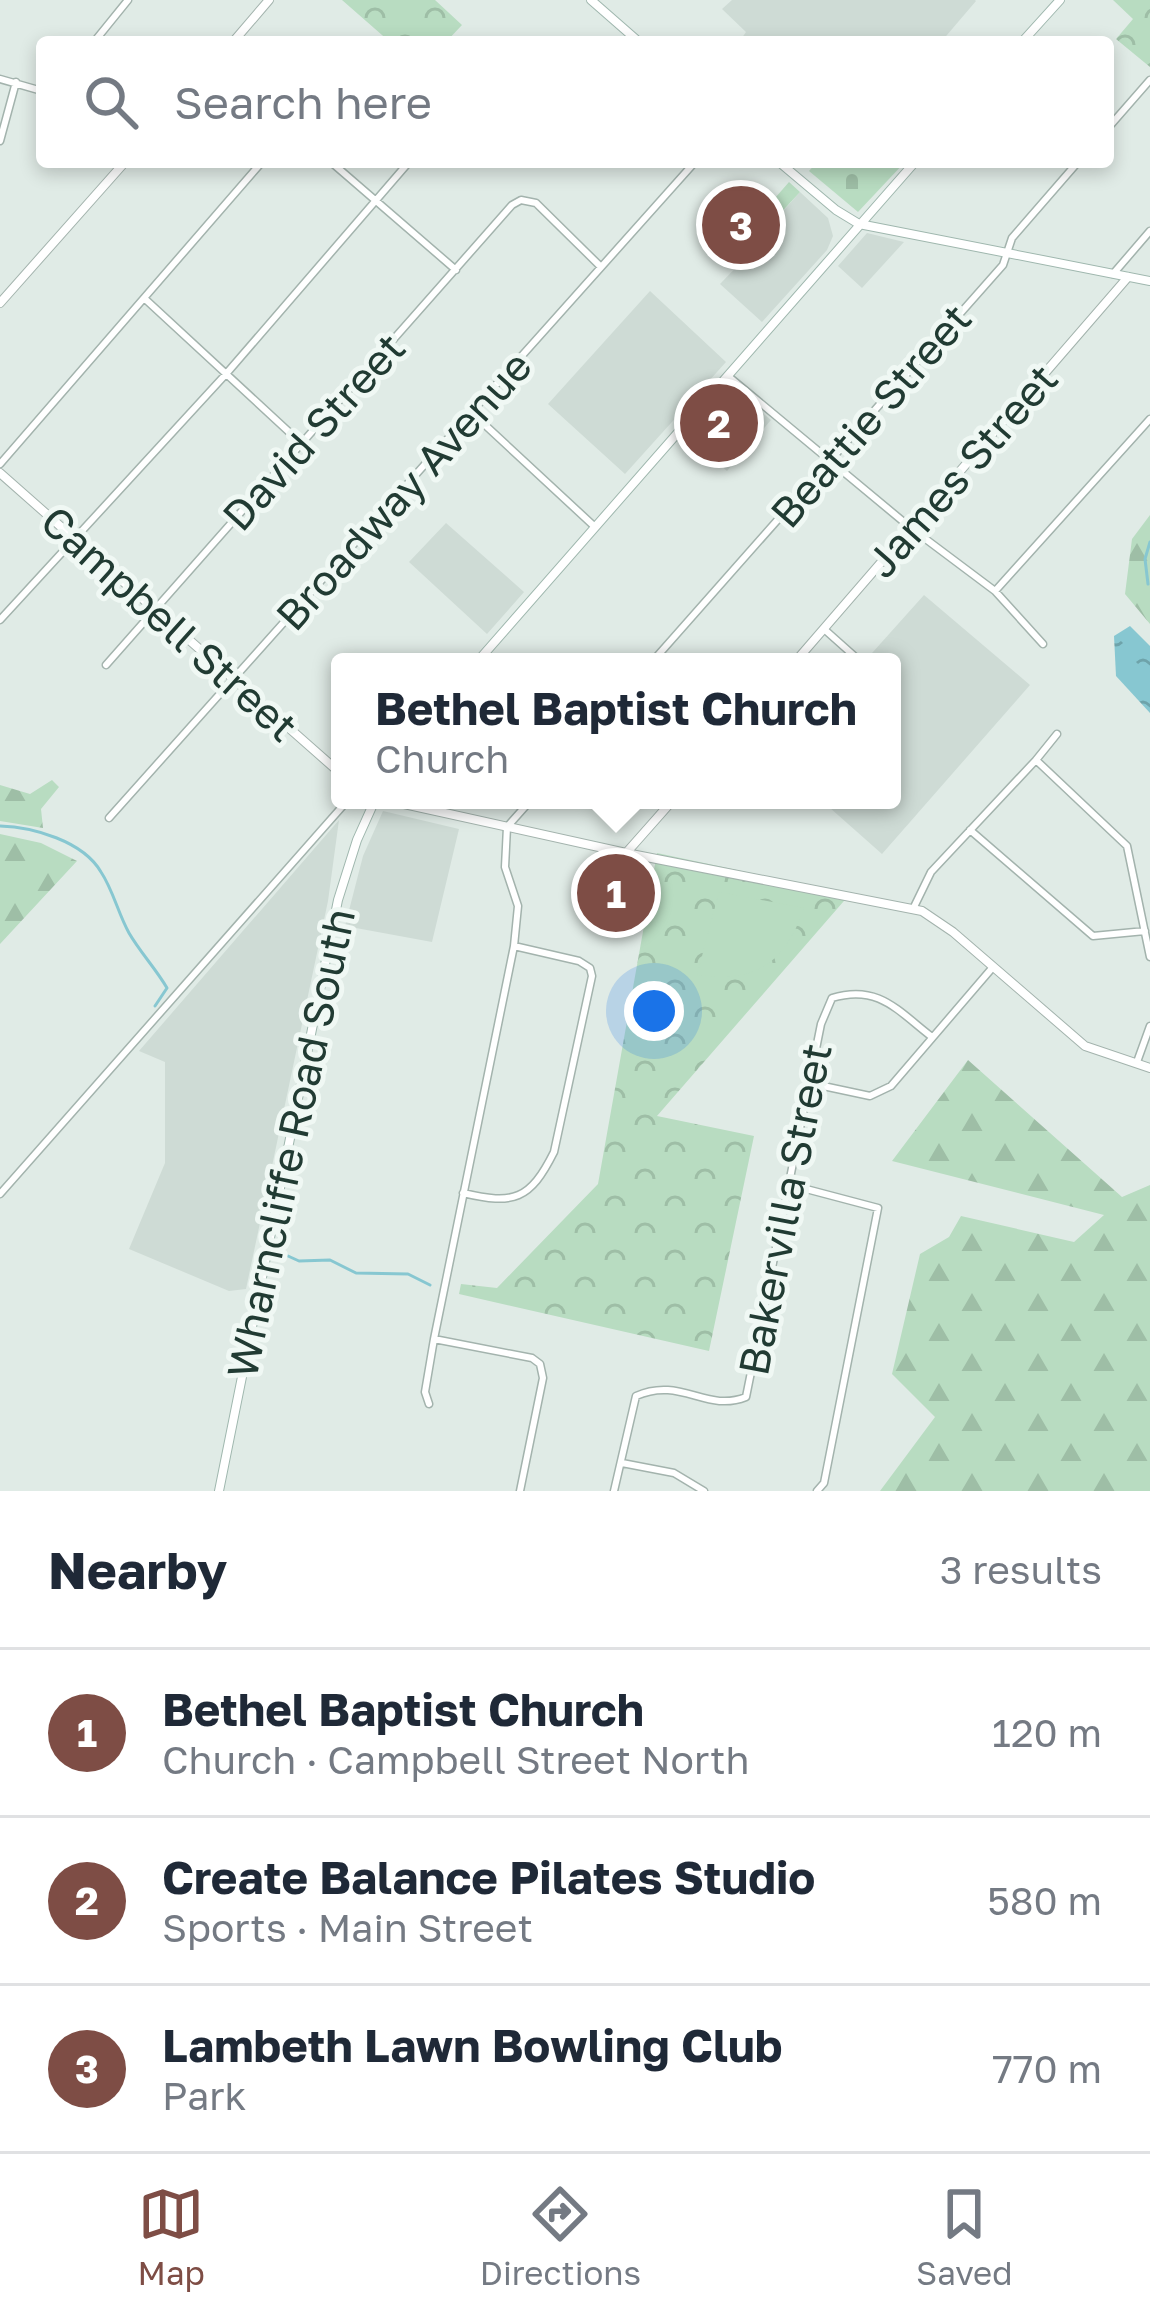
<!DOCTYPE html>
<html lang="en">
<head>
<meta charset="utf-8">
<style>
	:root { --surface:#fff; --page:#f2f2f3; --text:#1f2937; --muted:#747a83; --line:#e0e1e3; --accent:#7e4d45 }
	body { margin:0; font-family:"Golos Text",sans-serif; background:var(--page); color:var(--text) }
	.you { position:absolute; left:654px; top:1011px; width:42px; height:42px; margin:-30px; border:9px solid #fff; border-radius:50%; background:#1a73e8; box-shadow:0 0 0 18px #1a73e833 }
	.badge { display:grid; place-items:center; width:78px; height:78px; border-radius:50%; background:var(--accent); color:#fff; font-size:39px; font-weight:700 }
	.pin { position:absolute; translate:-50% -50%; border:6px solid #fff; box-shadow:0 3px 12px #0006 }
	.popup { position:absolute; left:331px; top:653px; width:570px; height:156px; box-sizing:border-box; display:grid; place-content:center; border-radius:12px; background:var(--surface); filter:drop-shadow(0 3px 9px #0005); font-size:39px; white-space:nowrap; color:var(--muted) }
	.popup b { font-size:45px; color:var(--text) }
	.popup::after { content:''; position:absolute; left:50%; top:100%; margin-left:-24px; border:24px solid transparent; border-top-color:var(--surface) }
	.list { margin:0; padding:0; list-style:none }
	h2 { display:flex; justify-content:space-between; align-items:center; height:156px; margin:0; padding:0 48px; font-size:51px }
	h2 small { font-size:39px; font-weight:400; color:var(--muted) }
	.list li { display:grid; grid-template-columns:78px 1fr auto; gap:36px; align-items:center; box-sizing:border-box; height:168px; padding:0 48px; border-top:3px solid var(--line) }
	.list b { display:block; font-size:45px; white-space:nowrap }
	.list p { margin:0; font-size:39px; white-space:nowrap; color:var(--muted) }
	.list em { font-size:39px; font-style:normal; color:var(--muted) }
	.icon { flex:none; width:66px; height:66px; fill:none; stroke:currentColor; stroke-width:2; stroke-linecap:round; stroke-linejoin:round }
	.map { position:relative; flex:none; width:1150px; height:1491px; overflow:hidden }
	.search { position:absolute; background:var(--surface); box-shadow:0 6px 18px #0003; left:36px; right:36px; top:36px; height:132px; display:flex; align-items:center; gap:30px; box-sizing:border-box; padding:0 42px; border-radius:12px; color:var(--muted); font-size:45px }
	.sheet { height:660px; background:var(--surface) }
	nav { display:flex; justify-content:space-around; align-items:center; box-sizing:border-box; height:168px; border-top:3px solid var(--line); background:var(--surface); font-size:33px; color:var(--muted) }
	nav a { display:grid; justify-items:center; gap:6px }
	nav .on { color:var(--accent) }
	.map>svg:first-child { display:block }
	.built { fill:#cedbd5 }
	.forest { fill:url(#forest-firs) }
	.cemetery { fill:url(#cemetery-stones) }
	.park { fill:url(#park-crowns) }
	.pitch { fill:#b8dcc1 }
	.water { fill:url(#water-ripples) }
	.lines { fill:none; stroke-linecap:round; stroke-linejoin:round }
	.stream { stroke:#87c7d1; stroke-width:3 }
	.minor-casing { stroke:#a3b3ad; stroke-width:9 }
	.tertiary-casing { stroke:#a3b3ad; stroke-width:10 }
	.secondary-casing { stroke:#9fb7ae; stroke-width:10 }
	.minor { stroke:#fff; stroke-width:6 }
	.tertiary { stroke:#fff; stroke-width:8 }
	.secondary { stroke:#fff; stroke-width:8 }
	.labels { text-anchor:middle; dominant-baseline:central; stroke-width:10; stroke-linejoin:round; paint-order:stroke }
	.street-label { font-size:42px; fill:#213b33; stroke:#f0f8f4 }
</style>
</head>
<body>
<div class="map">
<svg width="1150" height="1491" viewBox="0 0 1150 1491">
	<defs>
		<pattern id="forest-firs" width="22" height="20" patternUnits="userSpaceOnUse" patternTransform="scale(3)"><rect width="22" height="20" fill="#b8dcc1"/><path d="M5 1l3.5 6h-7zM16 11l3.5 6h-7z" fill="#9ebea6"/></pattern>
		<pattern id="cemetery-stones" width="16" height="16" patternUnits="userSpaceOnUse" patternTransform="scale(3)"><rect width="16" height="16" fill="#b8dcc1"/><path d="M2 7V4a2 2 0 0 1 4 0v3zM10 15v-3a2 2 0 0 1 4 0v3z" fill="#9ebea6"/></pattern>
		<pattern id="park-crowns" width="20" height="18" patternUnits="userSpaceOnUse" patternTransform="scale(3)"><rect width="20" height="18" fill="#b8dcc1"/><path d="M2 6a3 3 0 1 1 6 0M12 15a3 3 0 1 1 6 0" fill="none" stroke="#9ebea6"/></pattern>
		<pattern id="water-ripples" width="26" height="14" patternUnits="userSpaceOnUse" patternTransform="scale(3)"><rect width="26" height="14" fill="#87c7d1"/><path d="M2 4q2-2 4 0t4 0M15 11q2-2 4 0t4 0" fill="none" stroke="#6ea3aa"/></pattern>
	</defs>
	<rect width="100%" height="100%" fill="#e0ebe6"/>
	<path class="built" d="M 732,0 L 975,0 L 976,1 L 941,42 L 739,42 L 746,32 L 722,9 Z
		M 800,192 L 828,218 L 833,236 L 827,250 L 762,322 L 720,284 L 780,222 L 777,218 Z
		M 867,233 L 904,242 L 862,288 L 838,266 Z
		M 650,291 L 726,362 L 625,474 L 548,404 Z
		M 733,388 L 771,420 L 727,471 L 688,437 Z
		M 446,523 L 524,592 L 487,634 L 409,562 Z
		M 924,595 L 1030,685 L 882,854 L 821,800 L 892,800 L 892,662 L 864,662 Z
		M 383,811 L 459,829 L 432,942 L 345,926 L 363,856 Z
		M 339,820 L 328,901 L 246,1289 L 229,1291 L 129,1249 L 165,1163 L 165,1062 L 139,1051 Z"/>
	<path class="forest" d="M 1150,515 L 1150,624 L 1125,594 L 1132,539 Z
		M 52,780 L 59,787 L 41,809 L 43,828 L 0,821 L 0,785 L 30,794 Z
		M 0,834 L 41,843 L 77,861 L 0,944 Z
		M 968,1060 L 1122,1197 L 1150,1185 L 1150,1491 L 880,1491 L 935,1417 L 892,1374 L 920,1254 L 949,1237 L 961,1216 L 1074,1242 L 1104,1215 L 892,1161 Z"/>
	<path class="cemetery" d="M 817,162 L 905,162 L 858,212 L 809,171 Z"/>
	<path class="park" d="M 342,0 L 435,0 L 462,25 L 446,42 L 390,42 Z
		M 1113,0 L 1150,0 L 1150,67 L 1116,39 L 1133,19 Z
		M 789,182 L 800,192 L 777,217 L 780,221 L 741,261 L 703,230 L 737,193 L 762,213 Z
		M 657,853 L 850,894 L 657,1116 L 754,1136 L 709,1351 L 459,1294 L 461,1284 L 497,1288 L 598,1184 Z"/>
	<path class="pitch" d="M 719,892 L 804,908 C 785,964 755,983 697,975 Z"/>
	<path class="water" d="M 1130,626 L 1150,646 L 1150,713 L 1116,676 L 1114,636 Z"/>
	<g class="lines">
		<path class="stream" d="M 1148,584 L 1145,559 L 1150,542
			M 0,826 C 33,827 83,841 101,872 C 113,890 118,913 129,933 C 140,952 156,969 167,988 L 155,1006
			M 288,1256 L 299,1261 L 330,1260 L 356,1273 L 408,1274 L 430,1285"/>
		<defs>
			<path id="minor" d="M 94,42 L 128,0
				M 0,79 L 42,91
				M 1108,128 L 1150,80
				M 0,141 L 16,82
				M 331,162 L 456,270
				M 1113,274 L 1150,231
				M 144,298 L 302,444
				M 728,376 L 911,528 L 995,591 L 1043,644
				M 471,412 L 595,527
				M 0,464 L 262,162
				M 996,590 L 1150,419
				M 0,620 L 226,374 L 409,162
				M 824,629 L 861,662
				M 652,662 L 1003,265 L 1012,238 L 1078,162
				M 106,665 L 512,205 L 521,200 L 536,203 L 601,267
				M 1036,760 L 1057,734
				M 109,818 L 695,162
				M 970,830 L 1093,936 L 1145,931
				M 913,909 L 931,872 L 1036,760 L 1127,846 L 1150,957
				M 1137,1062 L 1150,1026
				M 809,1083 L 870,1096 L 891,1086 L 993,967
				M 791,1185 L 878,1208 L 824,1483 L 817,1491
				M 463,1193 C 514,1205 530,1200 554,1152 L 592,976 L 590,968 L 579,961 L 514,946
				M 0,1194 L 348,800
				M 434,1339 L 532,1358 L 540,1364 L 543,1378 L 520,1491
				M 429,1404 L 425,1392 L 434,1339 L 514,946 L 518,906 L 505,867 L 507,827 L 531,800
				M 622,1463 L 674,1473 L 704,1491
				M 614,1491 L 636,1396 C 681,1376 706,1413 746,1397 L 821,1024 L 832,998 C 878,984 897,1010 932,1037"/>
			<path id="tertiary" d="M 233,42 L 269,0
				M 0,303 L 125,162
				M 0,473 L 340,773
				M 795,662 L 1128,277
				M 386,800 L 626,853 L 922,911 L 953,932 L 1085,1046 L 1150,1068
				M 627,852 L 673,800"/>
			<path id="secondary" d="M 591,0 L 639,42
				M 1022,42 L 1060,0
				M 779,162 L 836,210 L 859,224 L 1150,281
				M 477,662 L 915,162
				M 219,1491 L 338,900 L 357,840 L 375,800"/>
		</defs>
		<use href="#minor" class="minor-casing"/>
		<use href="#tertiary" class="tertiary-casing"/>
		<use href="#secondary" class="secondary-casing"/>
		<use href="#minor" class="minor"/>
		<use href="#tertiary" class="tertiary"/>
		<use href="#secondary" class="secondary"/>
	</g>
	<g class="labels">
		<g class="street-label">
			<text transform="translate(870 415) rotate(-49)">Beattie Street</text>
			<text transform="translate(313 431) rotate(-48)">David Street</text>
			<text transform="translate(961 470) rotate(-49)">James Street</text>
			<text transform="translate(403 490) rotate(-48)">Broadway Avenue</text>
			<text transform="translate(170 623) rotate(42)">Campbell Street</text>
			<text transform="translate(290 1143) rotate(-78)">Wharncliffe Road South</text>
			<text transform="translate(784 1209) rotate(-79)">Bakervilla Street</text>
		</g>
	</g>
</svg>
<div class="you"></div>
<div class="pin badge" style="left:616px;top:893px">1</div>
<div class="popup"><b>Bethel Baptist Church</b>Church</div>
<div class="pin badge" style="left:719px;top:423px">2</div>
<div class="pin badge" style="left:741px;top:225px">3</div>
<div class="search"><svg class="icon" aria-label="search" viewBox="0 0 24 24"><circle cx="10" cy="10" r="6"/><path d="M15 15l6 6"/></svg>Search here</div>
</div>
<section class="sheet">
<h2>Nearby<small>3 results</small></h2>
<ul class="list">
<li><span class="badge">1</span><div><b>Bethel Baptist Church</b><p>Church · Campbell Street North</p></div><em>120 m</em></li>
<li><span class="badge">2</span><div><b>Create Balance Pilates Studio</b><p>Sports · Main Street</p></div><em>580 m</em></li>
<li><span class="badge">3</span><div><b>Lambeth Lawn Bowling Club</b><p>Park</p></div><em>770 m</em></li>
</ul>
</section>
<nav>
<a class="on"><svg class="icon" aria-label="map" viewBox="0 0 24 24"><path d="M3 6l6-2 6 2 6-2v14l-6 2-6-2-6 2zM9 4v14M15 6v14"/></svg>Map</a>
<a><svg class="icon" aria-label="directions" viewBox="0 0 24 24"><path d="M12 3l9 9-9 9-9-9zM9 14v-3h6M13 9l2 2-2 2"/></svg>Directions</a>
<a><svg class="icon" aria-label="saved" viewBox="0 0 24 24"><path d="M7 4h10v16l-5-4-5 4z"/></svg>Saved</a>
</nav>
</body>
</html>
